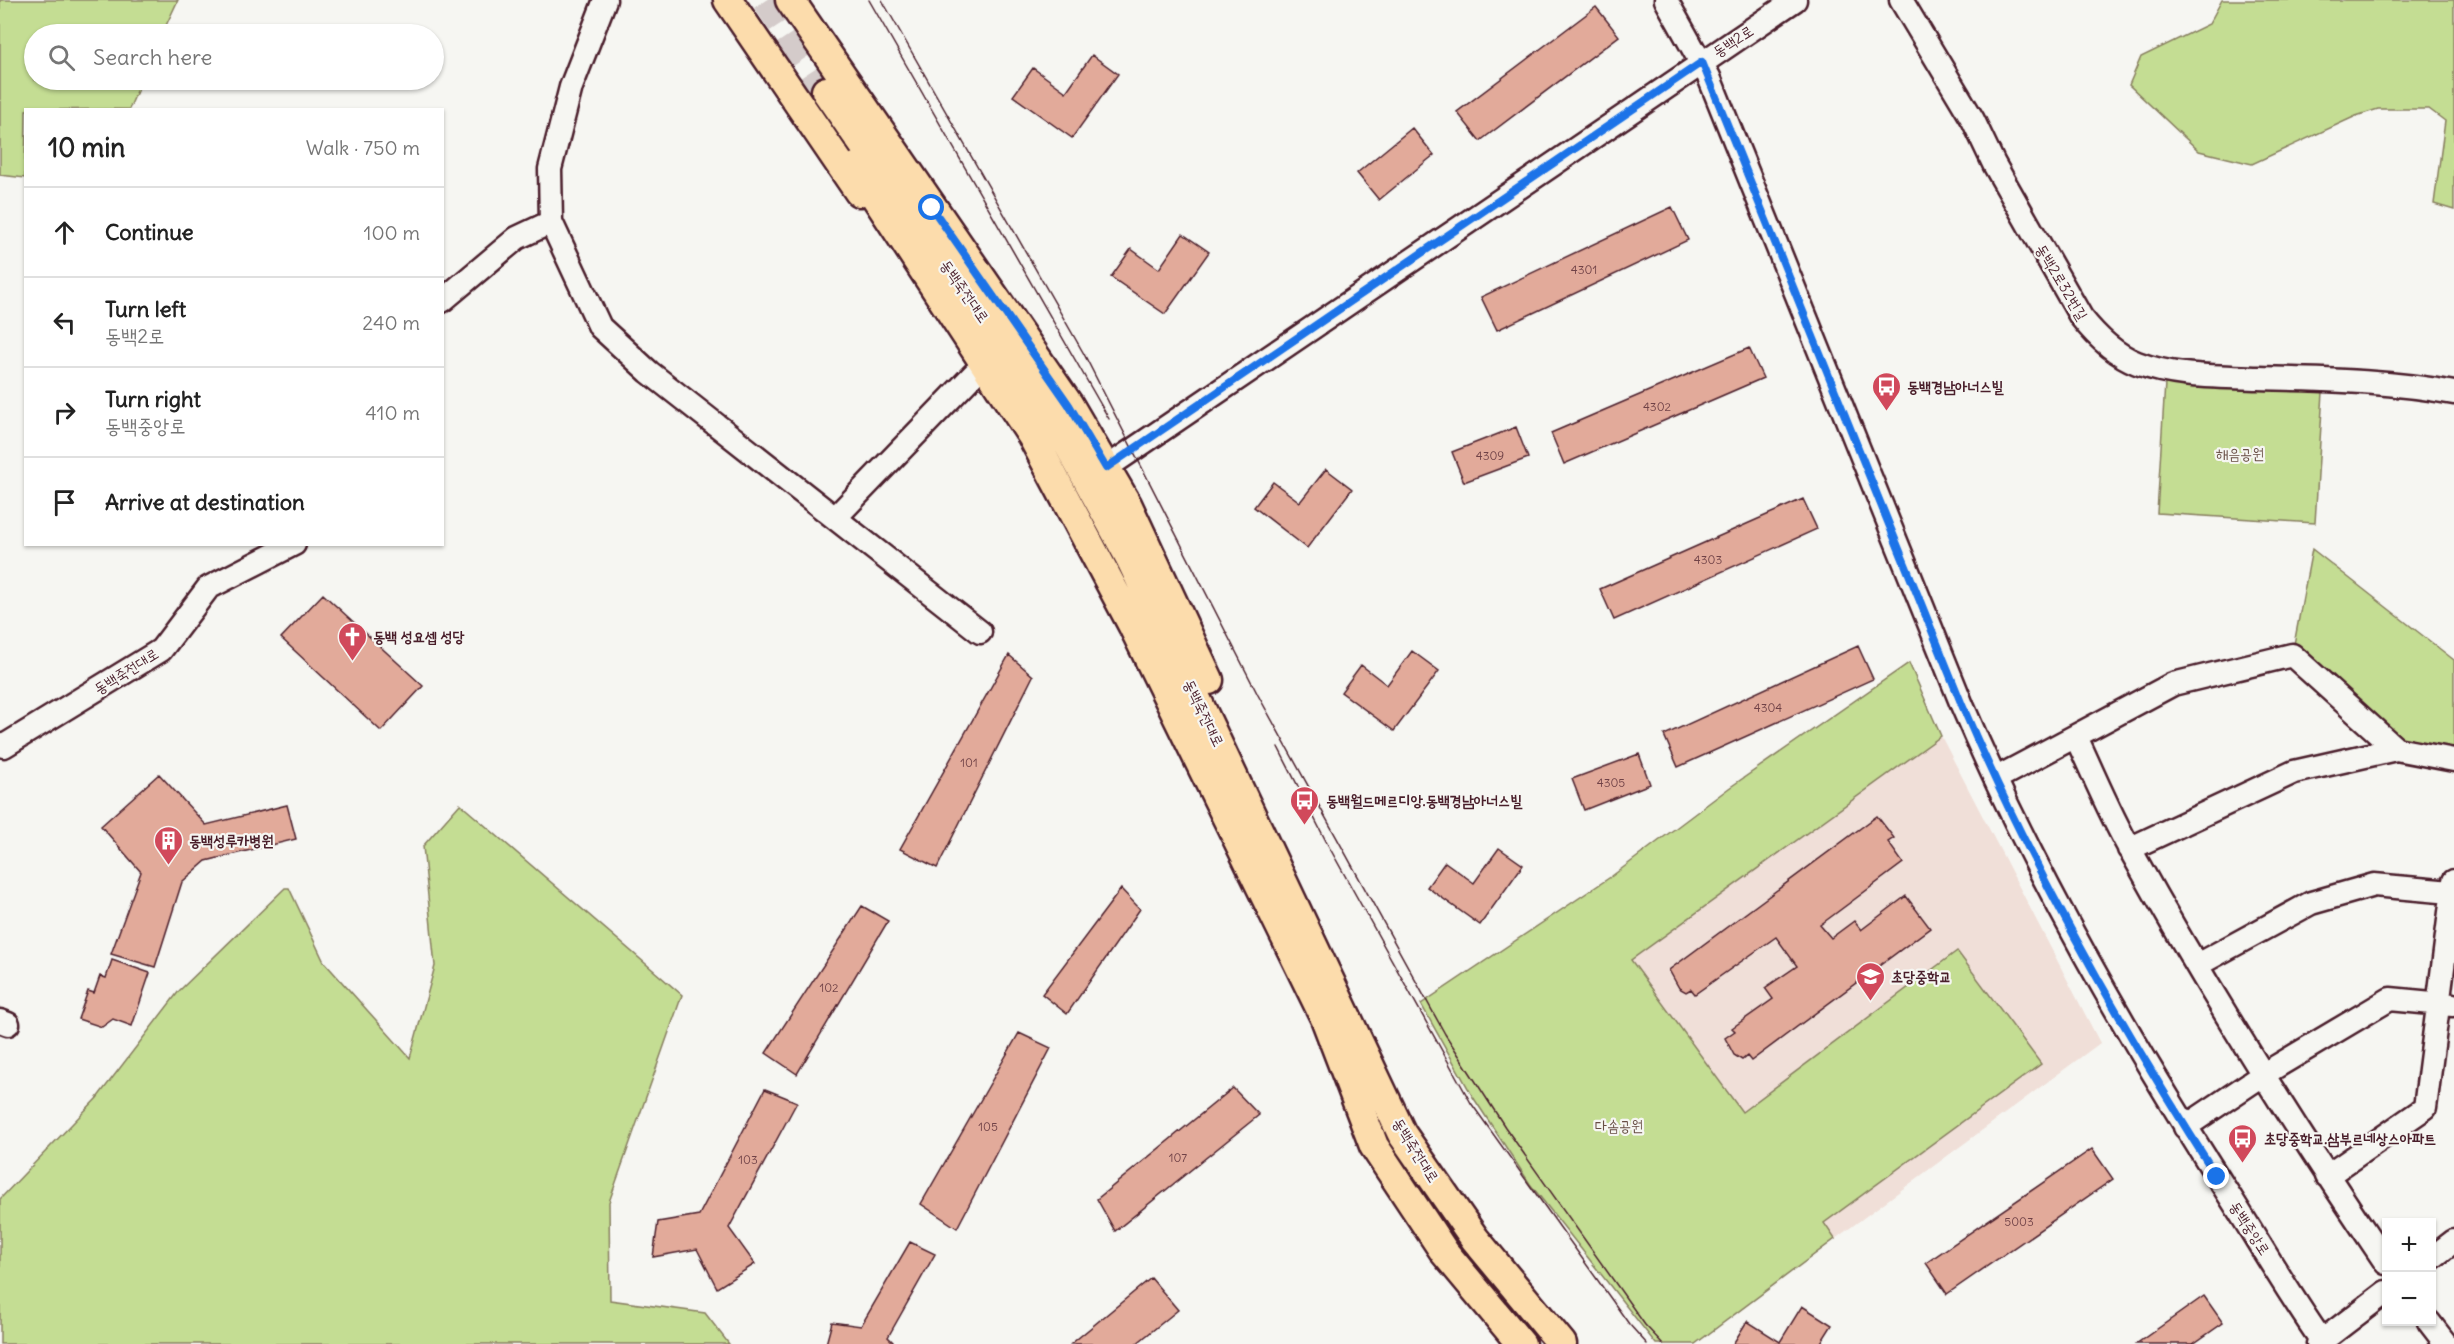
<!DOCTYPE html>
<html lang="en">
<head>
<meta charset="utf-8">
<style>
	:root { --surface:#fff; --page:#f2f2f2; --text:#222; --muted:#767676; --line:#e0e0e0 }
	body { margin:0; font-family:Delius,"Poor Story",sans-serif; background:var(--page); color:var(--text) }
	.controls { position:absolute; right:18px; bottom:18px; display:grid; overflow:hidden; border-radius:0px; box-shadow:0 2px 4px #0004 }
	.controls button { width:54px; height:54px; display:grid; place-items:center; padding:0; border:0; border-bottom:2px solid var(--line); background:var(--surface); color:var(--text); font:30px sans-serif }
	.stop { position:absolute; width:18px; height:18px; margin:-14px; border:4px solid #1a73e8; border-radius:50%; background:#fff }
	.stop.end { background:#1a73e8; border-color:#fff; box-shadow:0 2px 6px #0008 }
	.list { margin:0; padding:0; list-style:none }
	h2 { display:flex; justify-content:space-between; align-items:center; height:78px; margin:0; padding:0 24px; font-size:26px }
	h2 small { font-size:20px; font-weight:400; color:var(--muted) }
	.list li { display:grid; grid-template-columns:39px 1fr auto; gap:18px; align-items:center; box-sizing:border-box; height:90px; padding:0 24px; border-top:2px solid var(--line) }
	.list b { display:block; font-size:22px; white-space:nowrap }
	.list p { margin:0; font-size:20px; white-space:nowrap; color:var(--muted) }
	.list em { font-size:20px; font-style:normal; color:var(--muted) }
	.icon { flex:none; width:33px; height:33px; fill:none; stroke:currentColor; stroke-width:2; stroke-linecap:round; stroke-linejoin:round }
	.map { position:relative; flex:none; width:2454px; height:1344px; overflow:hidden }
	.search { position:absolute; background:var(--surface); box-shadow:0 2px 4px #0004; left:24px; top:24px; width:420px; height:66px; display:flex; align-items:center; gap:15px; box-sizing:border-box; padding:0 21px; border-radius:33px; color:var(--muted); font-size:22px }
	.panel { position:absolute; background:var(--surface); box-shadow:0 2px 4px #0004; left:24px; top:108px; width:420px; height:438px; border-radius:0px }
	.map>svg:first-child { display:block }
	.built { fill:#f0dfd8 }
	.green { fill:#c4dd93; stroke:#877e5f; stroke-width:1.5 }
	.building { fill:#e2aa9a; stroke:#4a1f2b; stroke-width:1.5 }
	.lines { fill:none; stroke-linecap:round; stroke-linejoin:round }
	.major-tunnel { stroke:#d4cbca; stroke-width:28; stroke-dasharray:28 14; stroke-linecap:butt }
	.minor-casing { stroke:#4a1f2b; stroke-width:27 }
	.major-casing { stroke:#4a1f2b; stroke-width:33 }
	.minor { stroke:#f6f6f2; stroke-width:22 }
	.major { stroke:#fcdcac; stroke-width:28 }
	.tram { stroke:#4a1f2b; stroke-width:1.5 }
	.route { stroke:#1a73e8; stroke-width:8 }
	.labels { text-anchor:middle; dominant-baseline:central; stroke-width:4.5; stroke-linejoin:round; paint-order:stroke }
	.number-label { font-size:12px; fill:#704247 }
	.street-label { font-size:15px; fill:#4a1f2b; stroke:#f6f6f2 }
	.poi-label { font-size:15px; font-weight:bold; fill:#4a1f2b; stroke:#f6f6f2; text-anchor:start }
	.park-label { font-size:15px; fill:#684e45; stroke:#f6f6f2 }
</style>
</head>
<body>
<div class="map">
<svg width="2454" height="1344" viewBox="0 0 2454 1344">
	<rect width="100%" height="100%" fill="#f6f6f2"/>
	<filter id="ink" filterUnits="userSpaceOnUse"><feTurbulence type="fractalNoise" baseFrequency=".0167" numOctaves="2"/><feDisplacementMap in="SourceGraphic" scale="12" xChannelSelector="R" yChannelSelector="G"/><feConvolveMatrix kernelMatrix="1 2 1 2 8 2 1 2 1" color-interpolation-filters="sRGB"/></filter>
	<g filter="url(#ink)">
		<path class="built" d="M 1941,736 L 2100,1043 L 1835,1239 L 1631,960 Z"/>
		<path class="green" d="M 0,0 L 178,0 L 162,34 L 34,34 L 34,80 L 142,80 L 129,109 L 26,110 L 25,178 L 0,175 Z
			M 2222,0 L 2454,0 L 2454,210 L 2434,204 L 2445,121 L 2429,109 L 2378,109 L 2356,116 L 2252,164 L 2199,151 L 2129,85 L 2141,57 L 2209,24 Z
			M 2165,383 L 2323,392 L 2315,523 L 2157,513 Z
			M 2312,549 L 2454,660 L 2454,760 L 2396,749 L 2292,655 Z
			M 1909,663 L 1941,736 L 1631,960 L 1742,1112 L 1957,951 L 2041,1064 L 1824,1223 L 1835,1239 L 1695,1344 L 1656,1344 L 1530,1184 L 1473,1097 L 1421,1004 L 1612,876 L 1729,788 Z
			M 460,804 L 682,995 L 609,1202 L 610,1300 L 705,1313 L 729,1344 L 0,1344 L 0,1199 L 97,1098 L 179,991 L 285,888 L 289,888 L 324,962 L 410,1058 L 435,966 L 423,846 Z"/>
		<path class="building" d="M 1596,7 L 1619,36 L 1480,141 L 1457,112 Z
			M 1092,55 L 1118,74 L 1072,138 L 1013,96 L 1033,68 L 1066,92 Z
			M 1412,128 L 1434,155 L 1379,200 L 1357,173 Z
			M 1672,207 L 1688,240 L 1497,330 L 1481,297 Z
			M 1183,234 L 1209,252 L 1165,314 L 1111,277 L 1131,249 L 1159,269 Z
			M 1749,348 L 1763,378 L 1564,464 L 1551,433 Z
			M 1516,427 L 1528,458 L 1464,482 L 1452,452 Z
			M 1326,469 L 1352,489 L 1307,548 L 1254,507 L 1273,482 L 1300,502 Z
			M 1803,499 L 1817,529 L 1614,620 L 1600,589 Z
			M 323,594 L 423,686 L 381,731 L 281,638 Z
			M 1858,646 L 1873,679 L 1678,767 L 1664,735 Z
			M 1412,651 L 1439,671 L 1394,731 L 1341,692 L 1361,665 L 1387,685 Z
			M 1009,655 L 1033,676 L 937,868 L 900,849 Z
			M 1639,754 L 1650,784 L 1584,810 L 1572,779 Z
			M 159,774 L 206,825 L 287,805 L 296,839 L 206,861 L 182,882 L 155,967 L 111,954 L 141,872 L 101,826 Z
			M 1877,816 L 1894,838 L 1888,842 L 1903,863 L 1820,925 L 1831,938 L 1854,921 L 1861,930 L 1906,896 L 1930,928 L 1751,1061 L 1747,1056 L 1742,1060 L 1734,1055 L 1725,1038 L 1735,1031 L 1732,1028 L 1773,999 L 1765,988 L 1797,966 L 1776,937 L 1695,994 L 1691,989 L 1686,992 L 1679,988 L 1669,970 Z
			M 1499,848 L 1523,865 L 1480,925 L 1427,887 L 1445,862 L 1474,883 Z
			M 1121,889 L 1140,909 L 1067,1014 L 1042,994 Z
			M 862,906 L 888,921 L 797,1074 L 766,1053 Z
			M 112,960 L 150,973 L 132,1026 L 113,1019 L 102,1027 L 78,1019 L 88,991 L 94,993 L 100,976 L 106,978 Z
			M 1019,1033 L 1051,1048 L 957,1228 L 921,1204 Z
			M 1233,1088 L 1259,1115 L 1115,1231 L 1097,1199 Z
			M 765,1089 L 797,1102 L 729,1228 L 755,1264 L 717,1288 L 697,1249 L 653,1257 L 658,1222 L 699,1215 Z
			M 2092,1149 L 2113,1179 L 1947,1294 L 1926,1263 Z
			M 910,1242 L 935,1254 L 888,1337 L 895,1344 L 826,1344 L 832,1322 L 861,1326 Z
			M 1151,1278 L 1178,1310 L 1136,1344 L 1071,1344 Z
			M 2204,1296 L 2223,1323 L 2193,1344 L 2136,1344 Z
			M 1802,1306 L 1832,1325 L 1820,1344 L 1733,1344 L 1747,1321 L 1780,1342 Z"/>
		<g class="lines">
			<path class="major-tunnel" d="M 766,0 L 826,91"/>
			<defs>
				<path id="minor" d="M 605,0 L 571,87 L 550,169 L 551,222 L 600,327 L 649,372 L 980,632
					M 1666,0 L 1709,77 L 1962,705 C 2035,876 2129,1039 2229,1195 C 2260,1244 2290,1296 2324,1344
					M 1901,0 L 1973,120 L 1994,164 L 2081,317 C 2096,336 2114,354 2137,363 C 2176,378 2218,376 2259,378 C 2323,380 2390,381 2454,393
					M 442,301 L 517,238 L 551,222
					M 1106,468 L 1795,0
					M 835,518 L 975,373
					M 2076,737 C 2094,775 2110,815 2131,851 C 2209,992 2296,1130 2386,1263
					M 0,745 L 4,746 L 161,650 L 208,588 L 294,544
					M 1995,779 L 2173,684 L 2292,655 L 2396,749 L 2454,760
					M 2129,849 L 2294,772 L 2396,749
					M 2197,965 L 2311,903 L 2374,885 L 2451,892
					M 0,1021 L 8,1024
					M 2185,1127 L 2264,1074 L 2390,999 L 2453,1005
					M 2327,1176 L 2425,1108 L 2454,881
					M 2432,1258 L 2454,1241
					M 2429,1322 L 2446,1344
					M 2318,1344 L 2386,1292"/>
				<path id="major" d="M 728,0 L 859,192
					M 790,0 L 1069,405 L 1127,504 L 1209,680
					M 826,91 L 1056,422 L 1130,558 L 1402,1134 L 1475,1239 L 1562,1344
					M 856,167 L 1032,436 L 1133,626 L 1325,1018 L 1374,1146 L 1445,1253 L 1521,1344"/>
			</defs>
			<use href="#minor" class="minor-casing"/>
			<use href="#major" class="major-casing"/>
			<use href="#minor" class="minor"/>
			<use href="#major" class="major"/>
			<path class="tram" d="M 869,0 L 1109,419
				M 882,0 L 1084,354 L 1258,695 L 1445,1034 L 1505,1127 L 1645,1325 L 1663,1344
				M 1278,747 L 1328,845 L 1471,1103 L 1629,1324 L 1647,1344"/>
		</g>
	</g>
	<g class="lines" filter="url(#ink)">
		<path class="route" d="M 932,208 L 1069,405 L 1106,468 L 1702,62 L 1962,705 C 2032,869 2121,1027 2217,1177"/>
	</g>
	<defs>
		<symbol id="bus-pin" viewBox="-11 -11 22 30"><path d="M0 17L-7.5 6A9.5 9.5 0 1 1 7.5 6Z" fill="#d1495b" stroke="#f6f6f2"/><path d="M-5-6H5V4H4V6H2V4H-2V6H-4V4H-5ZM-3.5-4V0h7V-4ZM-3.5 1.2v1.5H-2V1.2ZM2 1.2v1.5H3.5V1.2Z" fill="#fff"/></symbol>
		<symbol id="church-pin" viewBox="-11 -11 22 30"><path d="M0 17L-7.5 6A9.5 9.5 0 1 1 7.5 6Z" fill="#d1495b" stroke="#f6f6f2"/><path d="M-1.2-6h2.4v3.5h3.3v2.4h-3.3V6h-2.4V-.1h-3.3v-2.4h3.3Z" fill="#fff"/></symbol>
		<symbol id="building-pin" viewBox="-11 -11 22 30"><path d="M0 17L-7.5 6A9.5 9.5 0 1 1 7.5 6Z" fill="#d1495b" stroke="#f6f6f2"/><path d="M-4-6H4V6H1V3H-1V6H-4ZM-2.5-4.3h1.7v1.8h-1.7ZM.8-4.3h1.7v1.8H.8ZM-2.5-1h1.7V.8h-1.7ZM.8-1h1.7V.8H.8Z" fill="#fff"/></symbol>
		<symbol id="school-pin" viewBox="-11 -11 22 30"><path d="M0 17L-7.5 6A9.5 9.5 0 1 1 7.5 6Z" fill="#d1495b" stroke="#f6f6f2"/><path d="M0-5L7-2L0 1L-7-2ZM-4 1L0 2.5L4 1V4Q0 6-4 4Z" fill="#fff"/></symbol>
	</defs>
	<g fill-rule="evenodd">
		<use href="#bus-pin" x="1870" y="370" width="33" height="45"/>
		<use href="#church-pin" x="336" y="620" width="33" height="45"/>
		<use href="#bus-pin" x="1288" y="784" width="33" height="45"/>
		<use href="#building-pin" x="152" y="824" width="33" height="45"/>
		<use href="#school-pin" x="1854" y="960" width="33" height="45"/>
		<use href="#bus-pin" x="2226" y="1122" width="33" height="45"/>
	</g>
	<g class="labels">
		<g class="number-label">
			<text x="1584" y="269">4301</text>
			<text x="1657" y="406">4302</text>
			<text x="1490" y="455">4309</text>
			<text x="1708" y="559">4303</text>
			<text x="1768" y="707">4304</text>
			<text x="969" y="762">101</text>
			<text x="1611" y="782">4305</text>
			<text x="829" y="987">102</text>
			<text x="988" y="1126">105</text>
			<text x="1178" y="1157">107</text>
			<text x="748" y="1159">103</text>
			<text x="2019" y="1221">5003</text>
		</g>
		<g class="street-label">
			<text transform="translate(1733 41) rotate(-33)">동백2로</text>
			<text transform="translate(2062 282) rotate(59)">동백2로32번길</text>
			<text transform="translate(965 291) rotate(55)">동백죽전대로</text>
			<text transform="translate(126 671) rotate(-32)">동백죽전대로</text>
			<text transform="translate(1204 713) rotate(64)">동백죽전대로</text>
			<text transform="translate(1416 1150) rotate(58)">동백죽전대로</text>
			<text transform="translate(2250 1228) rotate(57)">동백중앙로</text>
		</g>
		<g class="poi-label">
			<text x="1907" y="386">동백경남아너스빌</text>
			<text x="373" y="636">동백 성요셉 성당</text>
			<text x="1326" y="800">동백월드메르디앙.동백경남아너스빌</text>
			<text x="189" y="840">동백성루카병원</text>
			<text x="1891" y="976">초당중학교</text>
			<text x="2264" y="1138">초당중학교.삼부르네상스아파트</text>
		</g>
		<g class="park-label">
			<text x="2240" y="453">해음공원</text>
			<text x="1619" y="1125">다솜공원</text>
		</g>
	</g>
</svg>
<div class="controls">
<button>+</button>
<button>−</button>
</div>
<div class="stop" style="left:932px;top:208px"></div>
<div class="stop end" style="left:2217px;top:1177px"></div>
<div class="search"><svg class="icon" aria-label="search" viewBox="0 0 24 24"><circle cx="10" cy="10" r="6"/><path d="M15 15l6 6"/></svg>Search here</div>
<section class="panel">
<h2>10 min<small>Walk · 750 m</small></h2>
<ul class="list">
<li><svg class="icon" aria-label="ahead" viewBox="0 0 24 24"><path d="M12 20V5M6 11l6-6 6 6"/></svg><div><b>Continue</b></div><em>100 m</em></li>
<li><svg class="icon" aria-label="left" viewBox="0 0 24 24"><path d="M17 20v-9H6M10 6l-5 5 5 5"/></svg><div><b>Turn left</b><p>동백2로</p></div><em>240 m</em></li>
<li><svg class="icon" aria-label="right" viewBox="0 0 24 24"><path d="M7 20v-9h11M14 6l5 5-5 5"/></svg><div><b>Turn right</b><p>동백중앙로</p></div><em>410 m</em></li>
<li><svg class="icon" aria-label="arrive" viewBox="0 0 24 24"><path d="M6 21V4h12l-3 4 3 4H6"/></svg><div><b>Arrive at destination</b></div></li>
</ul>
</section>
</div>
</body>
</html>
